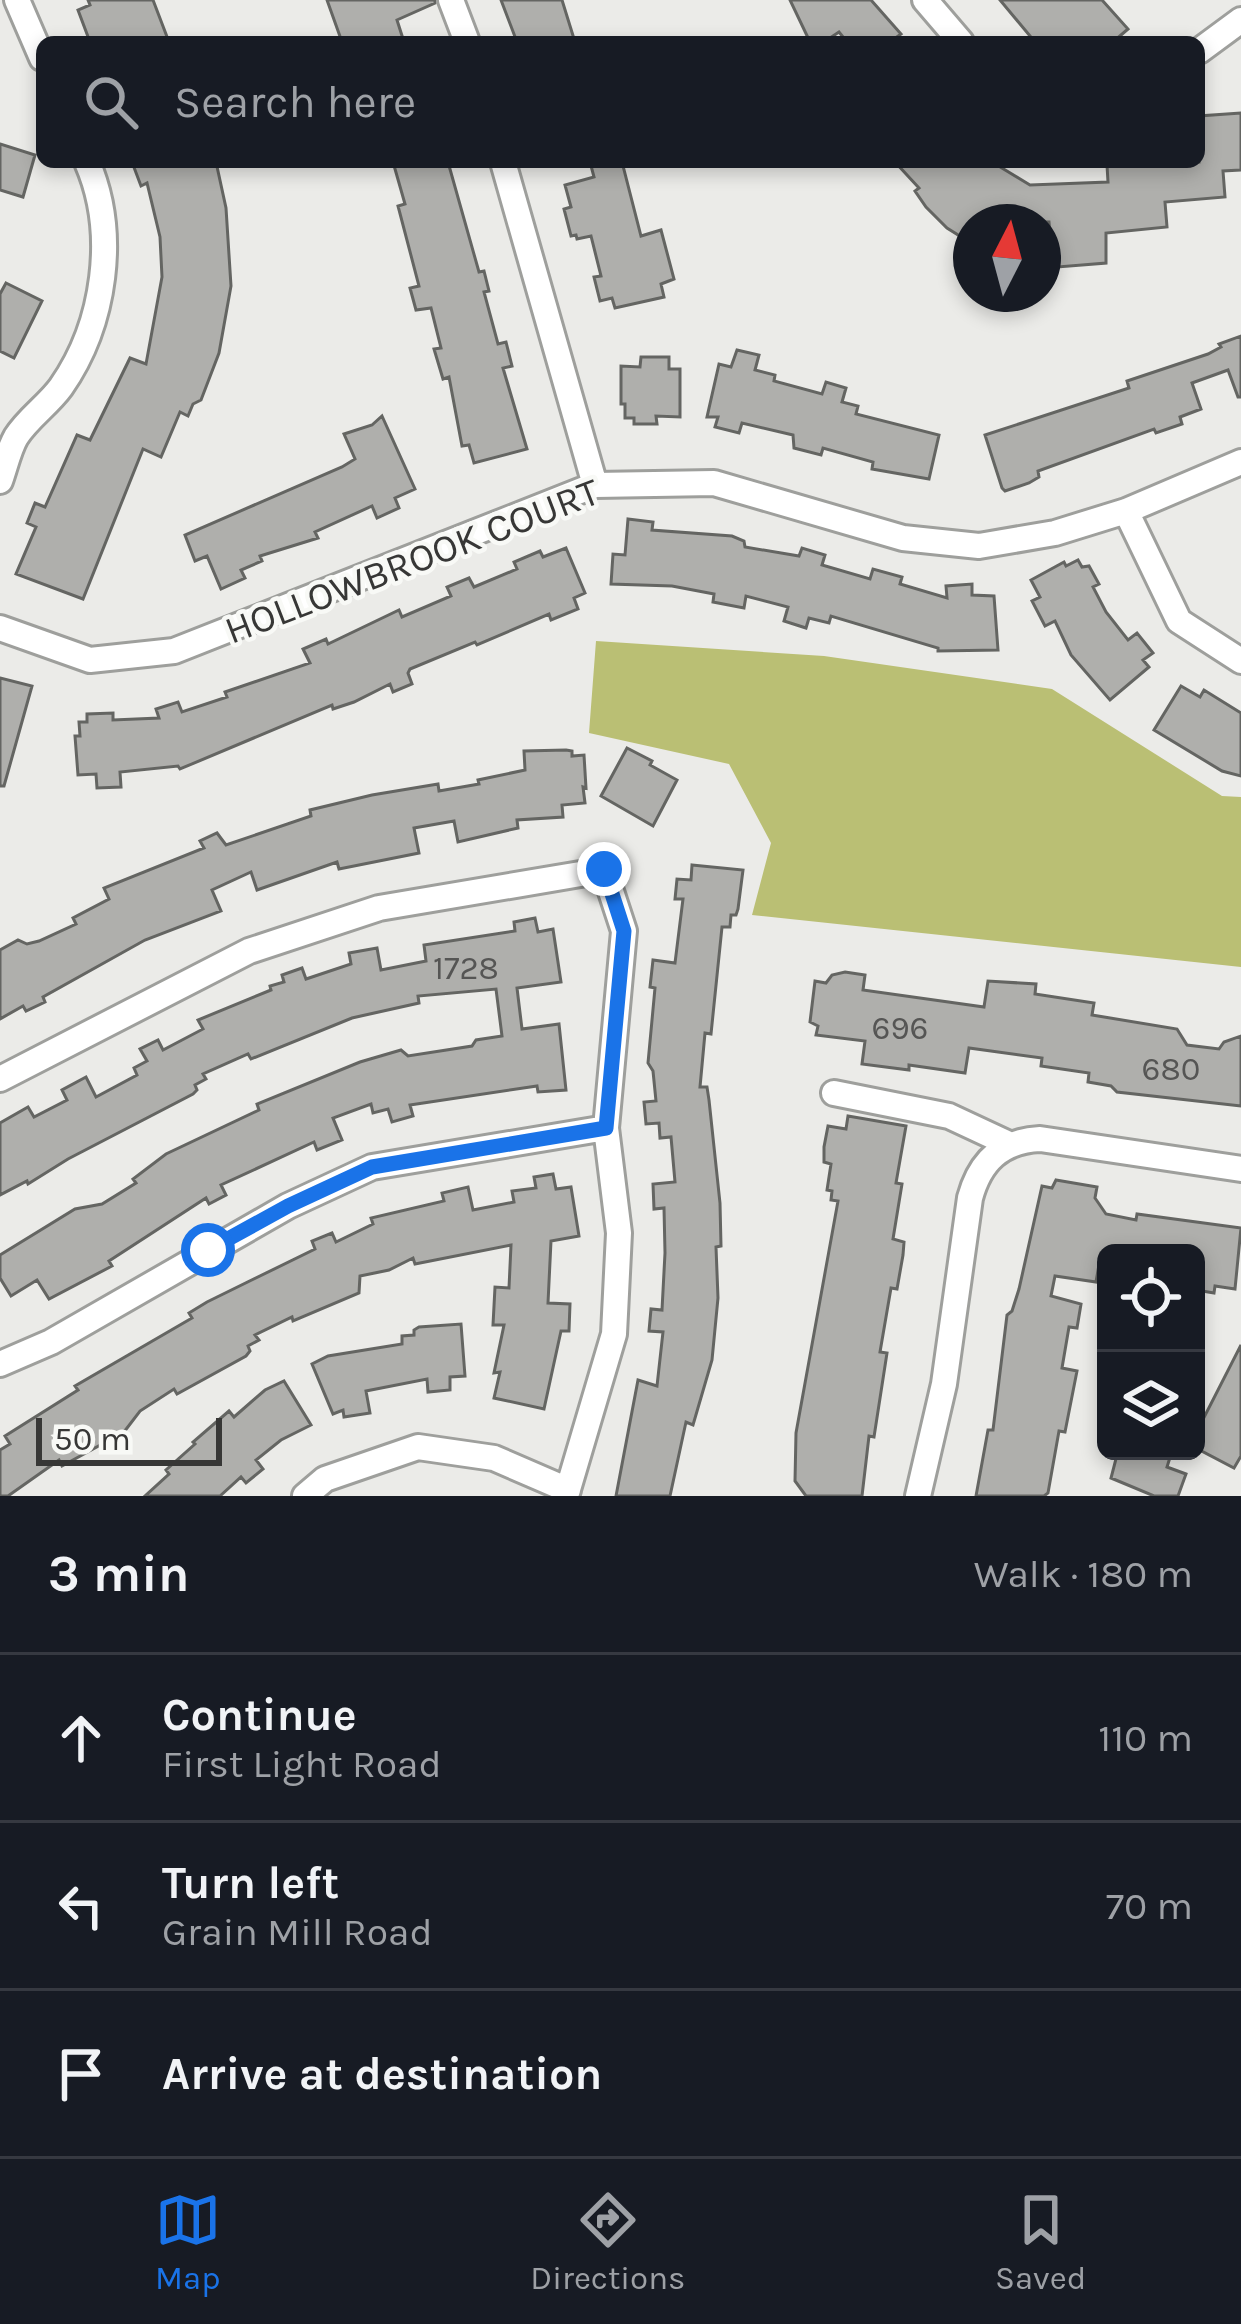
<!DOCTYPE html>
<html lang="en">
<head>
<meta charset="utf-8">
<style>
	:root { --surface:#171b24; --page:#20242c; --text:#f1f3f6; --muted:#9ea1a6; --line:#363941; --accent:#1a73e8 }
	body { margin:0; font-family:Karla,sans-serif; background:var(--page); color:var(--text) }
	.controls { position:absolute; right:36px; bottom:36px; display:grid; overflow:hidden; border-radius:18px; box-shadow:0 6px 18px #0003 }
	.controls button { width:108px; height:108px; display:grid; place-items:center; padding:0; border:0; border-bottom:3px solid var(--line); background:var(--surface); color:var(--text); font:60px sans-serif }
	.compass { position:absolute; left:953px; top:204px; width:108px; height:108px; border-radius:50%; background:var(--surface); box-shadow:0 6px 18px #0003; rotate:6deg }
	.scale { position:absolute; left:36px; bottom:30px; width:186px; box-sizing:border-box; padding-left:12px; border:6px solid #373736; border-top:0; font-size:33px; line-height:42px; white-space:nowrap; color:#373736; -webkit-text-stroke:9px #f8f9f6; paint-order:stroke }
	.stop { position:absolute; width:36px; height:36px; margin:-27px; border:9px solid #1a73e8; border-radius:50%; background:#fff }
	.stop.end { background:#1a73e8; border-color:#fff; box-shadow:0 3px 12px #0008 }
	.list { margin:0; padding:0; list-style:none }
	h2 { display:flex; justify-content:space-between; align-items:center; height:156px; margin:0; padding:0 48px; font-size:51px }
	h2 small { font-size:39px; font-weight:400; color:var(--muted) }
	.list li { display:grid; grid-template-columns:78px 1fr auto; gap:36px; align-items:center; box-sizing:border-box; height:168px; padding:0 48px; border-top:3px solid var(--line) }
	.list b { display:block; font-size:45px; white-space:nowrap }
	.list p { margin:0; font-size:39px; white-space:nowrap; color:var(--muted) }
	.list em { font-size:39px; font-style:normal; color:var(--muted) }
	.icon { flex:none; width:66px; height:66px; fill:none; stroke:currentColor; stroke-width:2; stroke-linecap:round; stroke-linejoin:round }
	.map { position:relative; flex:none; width:1241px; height:1496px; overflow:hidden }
	.search { position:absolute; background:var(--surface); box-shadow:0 6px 18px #0003; left:36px; right:36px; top:36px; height:132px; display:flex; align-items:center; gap:30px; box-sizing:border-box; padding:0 42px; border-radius:18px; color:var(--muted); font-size:45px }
	.sheet { height:660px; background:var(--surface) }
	nav { display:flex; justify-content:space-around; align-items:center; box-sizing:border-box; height:168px; border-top:3px solid var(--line); background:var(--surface); font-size:33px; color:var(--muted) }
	nav a { display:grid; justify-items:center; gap:6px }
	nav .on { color:var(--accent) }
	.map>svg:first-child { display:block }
	.green { fill:#babf74 }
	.building { fill:#afafac; stroke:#646562; stroke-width:3 }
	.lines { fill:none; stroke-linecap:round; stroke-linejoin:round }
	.minor-casing { stroke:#9e9f9c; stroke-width:30 }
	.minor { stroke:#fff; stroke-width:24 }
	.route { stroke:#1a73e8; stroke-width:15 }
	.labels { text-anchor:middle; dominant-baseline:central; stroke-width:9; stroke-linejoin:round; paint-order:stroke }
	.number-label { font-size:33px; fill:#555554 }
	.street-label { font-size:39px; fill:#373736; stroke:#f8f9f6 }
</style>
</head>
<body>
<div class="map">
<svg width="1241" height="1496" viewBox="0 0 1241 1496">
	<rect width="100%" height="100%" fill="#ebebe8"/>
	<path class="green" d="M 596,641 L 824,656 L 1052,689 L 1222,796 L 1241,797 L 1241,967 L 752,915 L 771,843 L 729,764 L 589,733 Z"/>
	<path class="building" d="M 88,0 L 153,0 L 169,42 L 90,42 L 78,10 L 90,5 Z
		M 327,0 L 435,0 L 435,3 L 397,20 L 404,42 L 342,42 Z
		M 501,0 L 562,0 L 575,42 L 517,42 Z
		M 790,0 L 871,0 L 901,34 L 890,42 L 847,42 L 839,32 L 824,42 L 810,42 Z
		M 1000,0 L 1102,0 L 1128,29 L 1113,42 L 1035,42 Z
		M 1241,113 L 1241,170 L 1223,171 L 1225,197 L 1165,202 L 1167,227 L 1106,233 L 1106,263 L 1058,267 L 1057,257 L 1052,257 L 1049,222 L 971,222 L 971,243 L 947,228 L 926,207 L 915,191 L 919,188 L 895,162 L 992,162 L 1030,185 L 1108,182 L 1107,165 L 1199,162 L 1199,116 Z
		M 0,144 L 35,155 L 23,197 L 0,190 Z
		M 132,162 L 216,162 L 226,208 L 231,286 L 219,353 L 201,400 L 193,404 L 188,416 L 180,412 L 161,457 L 143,449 L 83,599 L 16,574 L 36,527 L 27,523 L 35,503 L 45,507 L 77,435 L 90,440 L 130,358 L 146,364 L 162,277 L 160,237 L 147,183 L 141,186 Z
		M 393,162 L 448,162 L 479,272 L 484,271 L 489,291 L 484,292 L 498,344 L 506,342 L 512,366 L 503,368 L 527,449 L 474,463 L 469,445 L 462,446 L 449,377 L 443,379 L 434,349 L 441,348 L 431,308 L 416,310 L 410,288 L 419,286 L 398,206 L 405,204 Z
		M 590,162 L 622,162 L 641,236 L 661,230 L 674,279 L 661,284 L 664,297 L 615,308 L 612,298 L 600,301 L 594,277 L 601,276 L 591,236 L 577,239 L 576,235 L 571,236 L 564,209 L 571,207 L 565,185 L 594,177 Z
		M 6,283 L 42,301 L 14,358 L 0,351 L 0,294 Z
		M 1241,336 L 1241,397 L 1238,397 L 1228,370 L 1192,383 L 1201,409 L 1180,417 L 1182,424 L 1156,433 L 1154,429 L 1038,471 L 1039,477 L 1029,483 L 1005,491 L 1002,488 L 985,435 L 1129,388 L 1127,381 L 1208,354 L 1221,347 L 1219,344 Z
		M 737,350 L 759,355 L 755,370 L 775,375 L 774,381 L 822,394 L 826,382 L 846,388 L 842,402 L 858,406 L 856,414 L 939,435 L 929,479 L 872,469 L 873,462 L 823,448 L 821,455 L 794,448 L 793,435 L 742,423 L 739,433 L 715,427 L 718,417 L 707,417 L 719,364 L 731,367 Z
		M 641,357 L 669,357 L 669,369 L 680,369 L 680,417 L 656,416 L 657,424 L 634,424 L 634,418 L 625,418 L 625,404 L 621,404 L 621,366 L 640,367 Z
		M 382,416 L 415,489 L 395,498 L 399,508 L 377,518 L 372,506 L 315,532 L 318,538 L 260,556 L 262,561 L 241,570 L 245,578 L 221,589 L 207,556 L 195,561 L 185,535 L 342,467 L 355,459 L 344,434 L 372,425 Z
		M 628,519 L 653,522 L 652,530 L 732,536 L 744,541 L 745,547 L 799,556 L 802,548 L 825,555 L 822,565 L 870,579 L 873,569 L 902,577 L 900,584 L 947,598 L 946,586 L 972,584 L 972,595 L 994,596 L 998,650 L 938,651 L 938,648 L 831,616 L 829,623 L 809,618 L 806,628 L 784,621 L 788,607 L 746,596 L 744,608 L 713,602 L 714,594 L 672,586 L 611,584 L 613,554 L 625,555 Z
		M 566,548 L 585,593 L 574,598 L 578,609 L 551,620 L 549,614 L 477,645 L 475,642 L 410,669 L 408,673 L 412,684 L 393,692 L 390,684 L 354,702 L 333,709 L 332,705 L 180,769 L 178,766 L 120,772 L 121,787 L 97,788 L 96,774 L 78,775 L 75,736 L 80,736 L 79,722 L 87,722 L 87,714 L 113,713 L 113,720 L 159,718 L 156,709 L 178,702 L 182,712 L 227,697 L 225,692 L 310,663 L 303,649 L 326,639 L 328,644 L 399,610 L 402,617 L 451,596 L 447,587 L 469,578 L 474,587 L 517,569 L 514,562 L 540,551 L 543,557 Z
		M 1078,560 L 1082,567 L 1089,566 L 1099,584 L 1093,587 L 1106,612 L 1128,640 L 1137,633 L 1153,653 L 1143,660 L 1149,667 L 1110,700 L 1071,655 L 1055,621 L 1045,626 L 1032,601 L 1040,597 L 1031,580 L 1064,562 L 1066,566 Z
		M 0,678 L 32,686 L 4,786 L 0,786 Z
		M 1181,686 L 1200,697 L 1204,690 L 1241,713 L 1241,776 L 1222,771 L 1154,730 Z
		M 627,748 L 652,761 L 650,765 L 677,780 L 653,826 L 601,796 Z
		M 566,750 L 572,751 L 572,756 L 584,755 L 586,788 L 583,787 L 585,803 L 562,805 L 563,817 L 517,820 L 518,828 L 458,842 L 454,821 L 414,828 L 419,853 L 339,869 L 337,862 L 257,890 L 251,872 L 212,890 L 221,911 L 145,940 L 43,997 L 45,1002 L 26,1011 L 23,1006 L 0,1019 L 0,950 L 18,940 L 27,944 L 39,941 L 76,924 L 73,918 L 109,899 L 104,888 L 204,848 L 200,841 L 217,833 L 226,845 L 311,816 L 310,810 L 372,795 L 438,784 L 439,791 L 479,784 L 478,780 L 525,770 L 524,751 Z
		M 692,865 L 743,870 L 738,909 L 736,915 L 731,915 L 730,927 L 722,927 L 711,1034 L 705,1033 L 700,1087 L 707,1087 L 709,1100 L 720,1203 L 721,1246 L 716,1247 L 718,1298 L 712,1360 L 693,1425 L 686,1422 L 670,1496 L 616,1496 L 638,1380 L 657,1386 L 663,1332 L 649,1331 L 651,1309 L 662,1310 L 665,1253 L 664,1208 L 654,1209 L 653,1184 L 675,1182 L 671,1137 L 660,1138 L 659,1123 L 646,1124 L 644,1102 L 656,1101 L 653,1071 L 648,1063 L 655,988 L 650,987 L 653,960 L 675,963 L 683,899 L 675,899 L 677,879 L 691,880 Z
		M 535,918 L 538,932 L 553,929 L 561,982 L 517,988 L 522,1029 L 559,1024 L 566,1090 L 538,1092 L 537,1086 L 410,1105 L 413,1116 L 392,1122 L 388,1109 L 373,1113 L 371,1104 L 333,1118 L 342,1140 L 317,1150 L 314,1142 L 221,1185 L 226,1195 L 209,1204 L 206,1198 L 109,1261 L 112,1266 L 49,1299 L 37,1280 L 11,1296 L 0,1278 L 0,1255 L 75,1209 L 102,1204 L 136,1183 L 133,1179 L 166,1154 L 259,1110 L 257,1104 L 360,1062 L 401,1050 L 408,1056 L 472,1046 L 476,1040 L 502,1036 L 496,989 L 418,996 L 419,1003 L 352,1018 L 251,1059 L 248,1054 L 203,1074 L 206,1079 L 195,1085 L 197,1090 L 193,1094 L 68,1159 L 28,1184 L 27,1181 L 0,1195 L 0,1123 L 28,1107 L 34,1117 L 67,1100 L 62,1090 L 86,1077 L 96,1097 L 137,1075 L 134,1068 L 147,1061 L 140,1049 L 158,1040 L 163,1050 L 203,1029 L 198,1020 L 271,990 L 270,986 L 284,982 L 282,975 L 302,968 L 306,979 L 351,964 L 349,953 L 377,948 L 381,970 L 426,961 L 424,945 L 515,931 L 514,922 Z
		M 845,972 L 865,975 L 863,990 L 984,1007 L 988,981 L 1036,984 L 1035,994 L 1094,1003 L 1092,1015 L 1177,1029 L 1187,1045 L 1219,1049 L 1224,1042 L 1241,1036 L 1241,1106 L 1117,1092 L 1111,1086 L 1088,1082 L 1089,1073 L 1041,1066 L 1042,1058 L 969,1048 L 965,1073 L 909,1065 L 909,1070 L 862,1064 L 865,1041 L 816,1035 L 818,1026 L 810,1022 L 815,981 L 826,983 L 832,975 Z
		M 848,1116 L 906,1126 L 896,1183 L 902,1184 L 893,1239 L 904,1242 L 903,1255 L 897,1289 L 891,1288 L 880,1352 L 887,1353 L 874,1437 L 869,1436 L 862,1496 L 806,1496 L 795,1481 L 796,1433 L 838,1201 L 831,1200 L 832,1191 L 827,1190 L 831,1164 L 824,1162 L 824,1147 L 828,1126 L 846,1129 Z
		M 553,1174 L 556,1189 L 571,1187 L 579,1236 L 551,1241 L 548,1303 L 570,1304 L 569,1331 L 561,1331 L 544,1409 L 494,1398 L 500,1372 L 494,1373 L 504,1325 L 493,1325 L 495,1287 L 509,1288 L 511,1245 L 415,1264 L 413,1258 L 389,1270 L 360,1276 L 359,1293 L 293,1321 L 292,1317 L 255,1335 L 259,1340 L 248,1346 L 250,1351 L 246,1356 L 177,1394 L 174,1389 L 140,1411 L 124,1432 L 62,1466 L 59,1460 L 8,1496 L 0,1496 L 0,1450 L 10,1444 L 5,1436 L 78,1390 L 75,1386 L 192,1318 L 189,1313 L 207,1302 L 315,1249 L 312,1241 L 332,1233 L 336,1242 L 373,1224 L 371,1218 L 444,1201 L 442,1193 L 468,1187 L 473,1210 L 514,1202 L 512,1191 L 536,1188 L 534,1177 Z
		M 1056,1180 L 1097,1187 L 1095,1198 L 1106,1214 L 1136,1220 L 1137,1214 L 1241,1228 L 1235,1289 L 1215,1286 L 1214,1293 L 1196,1290 L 1196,1253 L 1101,1253 L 1096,1282 L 1055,1276 L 1051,1296 L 1081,1304 L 1077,1328 L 1069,1327 L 1062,1368 L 1077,1371 L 1065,1432 L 1059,1431 L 1048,1493 L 1044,1496 L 976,1496 L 988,1430 L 993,1430 L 1007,1315 L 1012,1311 L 1019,1289 L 1042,1186 L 1052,1188 Z
		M 461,1324 L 465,1376 L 450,1377 L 450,1390 L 428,1392 L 427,1379 L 366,1391 L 370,1413 L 344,1417 L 343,1410 L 333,1414 L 312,1364 L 328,1356 L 402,1344 L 402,1336 L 414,1335 L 414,1330 L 419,1327 Z
		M 1241,1345 L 1241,1456 L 1234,1468 L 1196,1448 L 1196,1433 Z
		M 284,1381 L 311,1425 L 281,1440 L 256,1460 L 263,1469 L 246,1483 L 241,1477 L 220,1496 L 145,1496 L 169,1474 L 166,1470 L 195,1444 L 193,1442 L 229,1411 L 234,1417 L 265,1390 Z
		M 1118,1451 L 1172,1451 L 1167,1467 L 1186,1474 L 1178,1496 L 1154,1496 L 1111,1478 Z"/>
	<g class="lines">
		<defs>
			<path id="minor" d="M 17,0 L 42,58
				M 451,0 L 467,42
				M 925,0 L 961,42
				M 1199,51 L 1241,20
				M 503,162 L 595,485
				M 0,481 C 5,467 9,449 16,437 C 28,418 48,405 61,387 C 105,324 118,233 87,162
				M 1126,511 L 1179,621 L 1241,661
				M 0,628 L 90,660 L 174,651 L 595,485 L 714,483 L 903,538 L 979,546 L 1055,533 L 1126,511 L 1241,462
				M 0,1079 L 249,951 L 379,908 L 604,870 L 624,931 L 606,1128 L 619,1233 L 614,1334 L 566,1496
				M 834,1093 L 949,1116 L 1009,1144
				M 0,1364 L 51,1342 L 288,1206 L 372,1167 L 606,1128
				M 305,1496 L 325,1479 L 418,1447 L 494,1458 L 568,1490
				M 918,1496 L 944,1384 L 970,1198 C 980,1161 1001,1141 1040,1139 L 1241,1169"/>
		</defs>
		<use href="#minor" class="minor-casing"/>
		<use href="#minor" class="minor"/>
	</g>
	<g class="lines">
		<path class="route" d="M 208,1250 L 288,1206 L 372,1167 L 606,1128 L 624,931 L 604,869"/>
	</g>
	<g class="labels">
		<g class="number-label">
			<text x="466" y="968">1728</text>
			<text x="900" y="1028">696</text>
			<text x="1171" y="1069">680</text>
		</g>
		<g class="street-label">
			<text transform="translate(412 561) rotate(-21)">HOLLOWBROOK COURT</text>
		</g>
	</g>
</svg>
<div class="controls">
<button><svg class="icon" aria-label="locate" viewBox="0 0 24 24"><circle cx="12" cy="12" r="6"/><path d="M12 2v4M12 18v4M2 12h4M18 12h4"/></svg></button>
<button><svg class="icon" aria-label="layers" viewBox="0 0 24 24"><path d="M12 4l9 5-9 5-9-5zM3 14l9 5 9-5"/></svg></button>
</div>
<svg class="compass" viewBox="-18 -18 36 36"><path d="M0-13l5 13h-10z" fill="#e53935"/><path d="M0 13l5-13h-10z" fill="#9ea1a6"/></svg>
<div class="scale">50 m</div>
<div class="stop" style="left:208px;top:1250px"></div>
<div class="stop end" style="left:604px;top:869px"></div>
<div class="search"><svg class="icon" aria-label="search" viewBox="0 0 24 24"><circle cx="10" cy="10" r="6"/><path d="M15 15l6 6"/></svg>Search here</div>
</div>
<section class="sheet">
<h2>3 min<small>Walk · 180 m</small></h2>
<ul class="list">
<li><svg class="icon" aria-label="ahead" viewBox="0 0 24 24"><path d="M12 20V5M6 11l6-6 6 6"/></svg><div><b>Continue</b><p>First Light Road</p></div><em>110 m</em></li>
<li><svg class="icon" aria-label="left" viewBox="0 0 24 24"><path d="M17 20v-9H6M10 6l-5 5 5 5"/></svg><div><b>Turn left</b><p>Grain Mill Road</p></div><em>70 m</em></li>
<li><svg class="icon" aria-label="arrive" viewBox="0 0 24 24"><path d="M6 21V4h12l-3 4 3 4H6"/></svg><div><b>Arrive at destination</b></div></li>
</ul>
</section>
<nav>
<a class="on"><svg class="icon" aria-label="map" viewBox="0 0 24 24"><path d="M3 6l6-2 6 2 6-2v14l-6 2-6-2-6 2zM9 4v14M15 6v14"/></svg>Map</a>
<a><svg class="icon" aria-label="directions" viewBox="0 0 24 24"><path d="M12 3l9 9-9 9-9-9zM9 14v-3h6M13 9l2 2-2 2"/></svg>Directions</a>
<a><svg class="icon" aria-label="saved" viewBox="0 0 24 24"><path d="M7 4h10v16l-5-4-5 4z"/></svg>Saved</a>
</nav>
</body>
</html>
